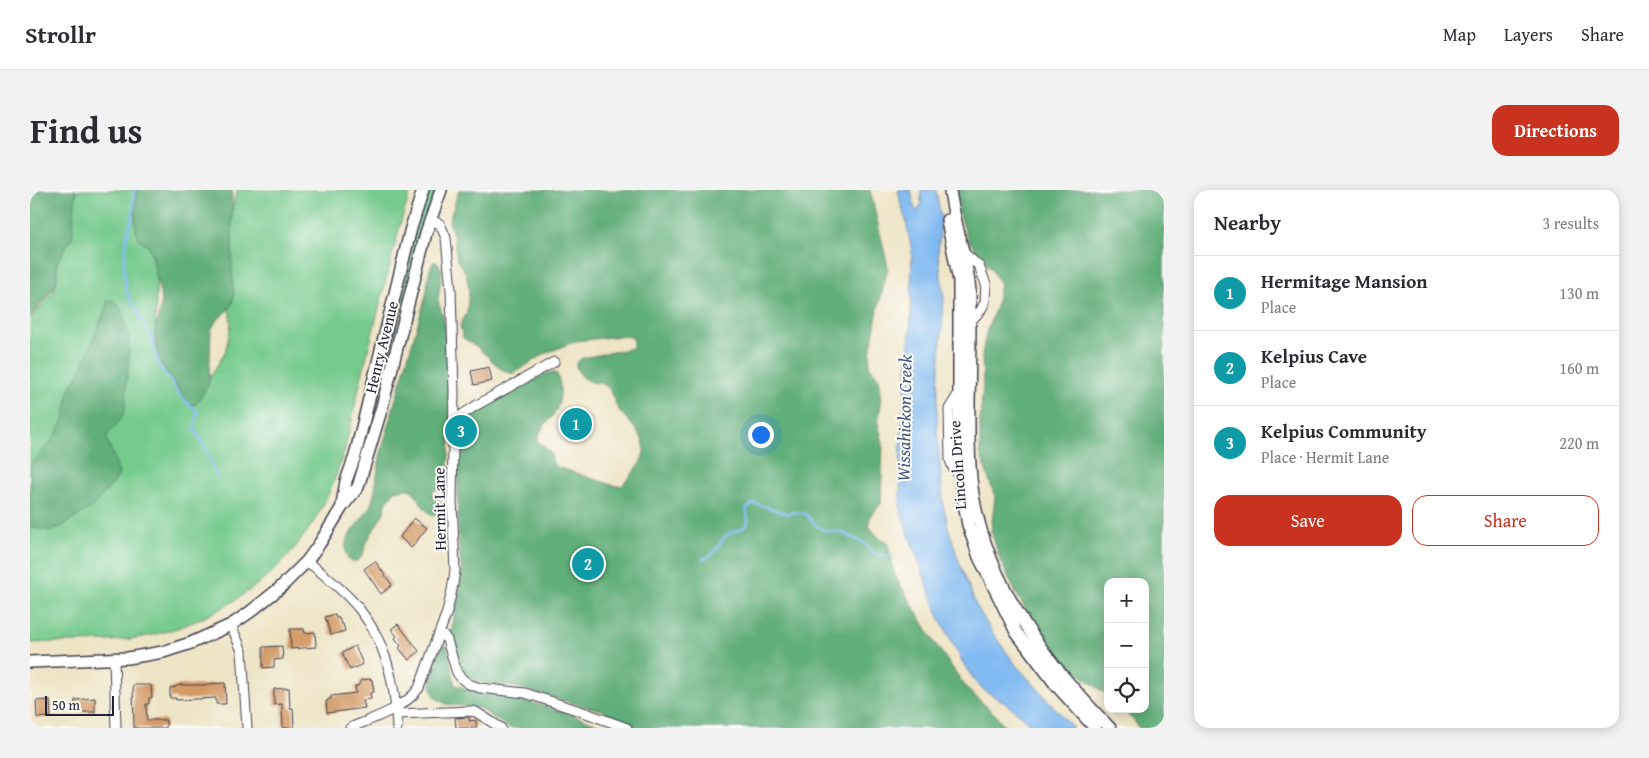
<!DOCTYPE html>
<html lang="en">
<head>
<meta charset="utf-8">
<style>
	:root { --surface:#fff; --page:#f2f2f3; --text:#2b2b33; --muted:#7c7c81; --line:#e1e1e2; --accent:#c8321e }
	body { margin:0; font-family:"Gentium Book Plus",serif; background:var(--page); color:var(--text) }
	.controls { position:absolute; right:15px; bottom:15px; display:grid; overflow:hidden; border-radius:10px; box-shadow:0 2px 12px #0003 }
	.controls button { width:45px; height:45px; display:grid; place-items:center; padding:0; border:0; border-bottom:1px solid var(--line); background:var(--surface); color:var(--text); font:25px sans-serif }
	.scale { position:absolute; left:15px; bottom:12px; width:69px; box-sizing:border-box; padding-left:5px; border:2px solid #22223b; border-top:0; font-size:14px; line-height:18px; white-space:nowrap; color:#22223b; -webkit-text-stroke:4px #fdfcf7; paint-order:stroke }
	.you { position:absolute; left:730px; top:244px; width:18px; height:18px; margin:-12px; border:4px solid #fff; border-radius:50%; background:#1a73e8; box-shadow:0 0 0 8px #1a73e833 }
	.badge { display:grid; place-items:center; width:32px; height:32px; border-radius:50%; background:var(--accent); color:#fff; font-size:16px; font-weight:700 }
	.pin { position:absolute; translate:-50% -50%; border:2px solid #fff; box-shadow:0 1px 5px #0006 }
	.list { margin:0; padding:0; list-style:none }
	h2 { display:flex; justify-content:space-between; align-items:center; height:65px; margin:0; padding:0 20px; font-size:21px }
	h2 small { font-size:16px; font-weight:400; color:var(--muted) }
	.list li { display:grid; grid-template-columns:32px 1fr auto; gap:15px; align-items:center; box-sizing:border-box; height:75px; padding:0 20px; border-top:1px solid var(--line) }
	.list b { display:block; font-size:19px; white-space:nowrap }
	.list p { margin:0; font-size:16px; white-space:nowrap; color:var(--muted) }
	.list em { font-size:16px; font-style:normal; color:var(--muted) }
	.actions { display:flex; gap:10px; padding:15px 20px }
	.actions a { flex:1; padding:11px 0; border:1px solid var(--accent); border-radius:15px; text-align:center; font-size:18px; color:var(--accent) }
	.actions .main { background:var(--accent); color:#fff }
	.icon { flex:none; width:28px; height:28px; fill:none; stroke:currentColor; stroke-width:2; stroke-linecap:round; stroke-linejoin:round }
	.map { position:relative; flex:none; width:1134px; height:538px; overflow:hidden; border-radius:15px }
	header { display:flex; align-items:center; gap:30px; box-sizing:border-box; height:70px; padding:0 25px; background:var(--surface); border-bottom:1px solid var(--line) }
	header strong { font-size:24px }
	nav { display:flex; gap:28px; margin-inline-start:auto; font-size:18px }
	.intro { display:flex; align-items:center; justify-content:space-between; box-sizing:border-box; height:120px; padding:0 30px }
	h1 { margin:0; font-size:35px }
	.button { padding:12px 22px; border-radius:15px; background:var(--accent); color:#fff; font-size:18px; font-weight:700 }
	main { display:flex; gap:30px; padding:0 30px }
	aside { flex:1; background:var(--surface); border-radius:15px; box-shadow:0 2px 12px #0003 }
	.map>svg:first-child { display:block }
	.green { fill:#76ca8e; stroke:#4c7664 }
	.forest { fill:#60ae79; stroke:#41685a }
	.water { fill:#80baf1; stroke:#516e96 }
	.lines { fill:none; stroke-linecap:round; stroke-linejoin:round }
	.stream { stroke:#80baf1; stroke-width:2.5 }
	.building { fill:#d39a66 }
	.minor-casing { stroke:#413f50; stroke-width:11 }
	.major-casing { stroke:#413f50; stroke-width:14 }
	.minor { stroke:#fff; stroke-width:9 }
	.major { stroke:#fff; stroke-width:11 }
	.labels { text-anchor:middle; dominant-baseline:central; stroke-width:4; stroke-linejoin:round; paint-order:stroke }
	.street-label { font-size:16px; fill:#22223b; stroke:#fdfcf7 }
	.water-label { font-size:18px; font-style:italic; fill:#43577b; stroke:#fdfcf7 }
</style>
</head>
<body>
<header>
<strong>Strollr</strong>
<nav><a>Map</a><a>Layers</a><a>Share</a></nav>
</header>
<div class="intro"><h1>Find us</h1><a class="button">Directions</a></div>
<main>
<div class="map">
<svg width="1134" height="538" viewBox="0 0 1134 538">
	<rect width="100%" height="100%" fill="#fdfcf7"/>
	<filter id="ink" filterUnits="userSpaceOnUse"><feTurbulence type="fractalNoise" baseFrequency=".02" numOctaves="2"/><feDisplacementMap in="SourceGraphic" scale="10" xChannelSelector="R" yChannelSelector="G"/><feConvolveMatrix kernelMatrix="1 2 1 2 8 2 1 2 1" color-interpolation-filters="sRGB"/></filter>
	<filter id="wash" filterUnits="userSpaceOnUse"><feTurbulence type="fractalNoise" baseFrequency=".0096" numOctaves="4" result="noise"/><feDisplacementMap in="SourceGraphic" scale="20" xChannelSelector="R" yChannelSelector="G"/><feGaussianBlur stdDeviation="1.12" result="paint"/><feColorMatrix in="noise" values="0 0 0 0 0 0 0 0 0 0 0 0 0 0 0 0 0 1.4 0 .05"/><feComposite in="paint" operator="in"/></filter>
	<g filter="url(#wash)">
		<rect width="100%" height="100%" fill="#eee4c6"/>
		<path class="green" d="M 48,0 L 107,0 L 127,64 L 125,154 L 132,175 L 175,196 L 195,162 L 199,146 L 201,133 L 199,116 L 199,33 L 207,0 L 381,0 L 370,35 L 334,177 L 315,258 C 310,274 305,290 298,305 C 265,377 195,430 118,446 C 80,454 39,451 0,453 L 0,129 L 24,101 L 26,93 L 28,67 L 42,15 Z
			M 399,0 L 406,0 L 393,36 L 346,220 L 329,281 L 322,298 L 320,297 L 389,27 Z"/>
		<path class="forest" d="M 0,0 L 46,0 L 42,49 L 37,55 L 27,73 L 27,89 L 24,98 L 0,127 Z
			M 106,0 L 202,0 L 202,78 L 204,105 L 202,114 L 197,121 L 186,131 L 181,140 L 179,194 L 167,213 L 164,215 L 159,214 L 154,208 L 128,169 L 125,141 L 131,116 L 130,103 L 122,64 L 117,55 L 109,49 L 106,42 L 105,25 Z
			M 429,0 L 840,0 L 858,77 L 848,119 L 841,157 L 839,176 L 849,188 L 852,208 L 848,233 L 853,253 L 851,314 L 840,326 L 839,336 L 847,346 L 858,354 L 865,386 L 905,453 L 938,500 L 966,525 L 976,538 L 606,538 L 572,520 L 553,516 L 485,497 L 449,492 L 441,488 L 431,480 L 423,457 L 421,443 L 432,381 L 429,361 L 428,325 L 428,270 L 434,256 L 436,235 L 441,226 L 452,218 L 515,184 L 523,182 L 527,184 C 532,196 531,213 524,224 C 517,233 510,239 507,251 L 521,263 L 522,271 L 527,277 L 582,295 L 591,296 C 603,284 622,264 611,247 C 605,237 596,229 589,220 C 583,211 584,200 573,194 C 570,192 566,193 562,192 C 553,189 546,182 546,173 L 552,168 L 603,158 L 603,147 L 591,146 L 546,151 L 514,164 L 483,184 L 471,179 L 446,156 L 433,148 L 430,135 L 437,123 L 439,99 L 436,83 L 427,70 L 424,49 L 419,31 Z
			M 927,0 L 1134,0 L 1134,538 L 1109,538 L 1104,531 L 1092,519 L 1115,519 L 1115,392 L 1078,392 L 1078,506 L 1027,467 L 1009,441 L 987,405 L 970,370 L 961,341 L 965,307 L 950,263 L 950,231 L 953,196 L 952,165 L 956,143 L 966,117 L 970,94 L 962,80 L 938,50 L 929,23 Z
			M 403,72 L 407,72 L 412,80 L 408,110 L 415,135 L 420,215 L 420,252 L 417,291 L 412,297 L 403,301 L 402,307 L 411,312 L 412,319 L 409,324 L 403,326 L 396,320 L 382,300 L 375,299 L 365,301 L 357,311 L 353,324 L 336,353 L 333,364 L 328,371 L 319,371 C 305,349 334,333 342,312 C 346,299 347,281 350,267 C 364,213 380,160 396,106 L 399,82 Z
			M 83,110 C 98,122 100,155 99,173 C 99,179 97,186 96,192 C 96,204 97,215 92,227 C 89,233 80,240 76,248 L 85,270 L 89,284 L 83,294 L 63,316 L 31,337 L 19,341 L 0,337 L 0,274 L 18,256 L 31,236 L 35,227 L 39,201 L 46,189 L 60,159 L 78,111 Z
			M 412,455 L 417,456 L 425,495 C 443,501 462,503 481,508 C 514,515 545,525 577,538 L 479,538 L 449,518 L 416,514 L 406,508 L 402,501 L 401,493 L 409,461 Z"/>
		<path class="water" d="M 868,0 L 881,0 L 884,16 L 887,22 L 891,15 L 891,0 L 906,0 L 911,29 L 908,63 L 914,108 L 908,197 L 907,237 L 913,314 L 919,340 L 928,369 L 946,415 L 961,441 L 986,475 L 1043,538 L 1001,538 L 996,529 L 975,513 L 954,500 L 943,488 L 932,471 L 909,427 L 874,332 L 870,316 L 871,245 L 881,131 L 882,62 L 876,31 L 871,14 Z"/>
		<g class="lines">
			<path class="stream" d="M 104,0 L 103,24 L 97,45 L 94,73 L 94,86 L 97,103 L 121,146 L 129,177 L 140,190 L 151,207 L 168,222 L 164,239 L 175,258 L 187,288
				M 673,369 C 687,365 688,352 698,344 C 704,340 715,341 718,331 C 718,328 717,323 716,319 L 724,313 L 758,324 L 765,322 L 776,324 L 786,336 L 796,341 L 810,342 L 834,353 L 844,363 L 857,366 L 862,366"/>
		</g>
		<g id="blocks">
			<path class="building" d="M 459,177 L 462,191 L 444,195 L 441,181 Z
				M 541,218 L 562,230 L 552,249 L 531,238 Z
				M 384,328 L 397,338 L 381,358 L 370,347 Z
				M 345,371 L 362,395 L 351,404 L 334,379 Z
				M 305,424 L 306,428 L 309,428 L 311,434 L 313,434 L 315,441 L 301,445 L 295,427 Z
				M 368,434 L 389,461 L 379,470 L 369,458 L 371,456 L 365,448 L 367,446 L 361,439 Z
				M 260,439 L 274,439 L 275,443 L 285,442 L 286,457 L 261,459 Z
				M 252,456 L 253,469 L 244,470 L 244,477 L 233,478 L 233,457 Z
				M 325,456 L 333,474 L 320,480 L 312,463 Z
				M 339,489 L 342,490 L 344,502 L 340,503 L 341,509 L 333,510 L 335,518 L 297,523 L 296,511 L 298,511 L 298,509 L 301,509 L 301,506 L 326,503 L 325,496 L 328,496 L 331,490 Z
				M 195,493 L 196,514 L 186,514 L 186,508 L 146,510 L 146,508 L 140,508 L 140,498 L 145,497 L 149,495 L 177,495 L 177,494 Z
				M 103,495 L 121,495 L 122,508 L 119,508 L 119,514 L 116,514 L 117,530 L 136,530 L 136,538 L 104,538 Z
				M 259,498 L 260,518 L 263,518 L 264,538 L 253,538 L 252,514 L 244,515 L 244,499 Z
				M 65,508 L 65,522 L 45,522 L 45,510 Z
				M 20,510 L 21,527 L 7,528 L 6,511 Z
				M 439,527 L 439,531 L 446,530 L 446,538 L 426,538 L 425,528 Z"/>
		</g>
	</g>
	<g filter="url(#ink)">
		<use href="#blocks" fill-opacity="0" stroke="#413f50" stroke-width="1"/>
		<g class="lines">
			<defs>
				<path id="minor" d="M 934,63 L 949,76 L 956,94 L 955,112 L 951,120 L 940,132
					M 929,203 L 919,219 L 920,270 L 923,278 L 930,286
					M 424,230 L 447,215 L 524,172
					M 277,371 C 295,386 315,401 330,420 C 357,454 366,496 367,538
					M 201,435 L 212,461 L 217,538
					M 409,444 L 414,446 L 417,450 L 427,483 L 432,489 L 439,494 L 450,498 L 495,503 L 556,523 L 597,538
					M 84,469 L 86,538
					M 367,524 L 441,521 L 446,522 L 471,538
					M 320,538 C 343,528 374,519 389,498 L 417,422 L 422,400 L 425,381 L 422,310 L 424,203 L 421,100 L 416,48 L 410,34 L 400,30"/>
				<path id="major" d="M 920,0 C 924,34 937,67 940,101 C 940,138 940,174 939,211 C 939,244 938,277 944,310 C 960,399 1018,475 1080,538
					M 917,30 L 929,91 L 929,269 L 932,302 L 938,335 L 949,367 L 986,442 L 1026,495 L 1065,538
					M 312,315 L 316,291 L 325,266 L 381,38 L 393,0
					M 0,472 L 98,468 L 133,462 L 161,453 L 201,435 L 220,422 L 250,398 L 277,371 L 290,353 L 312,317 L 328,297 L 352,217 L 396,43 L 411,0"/>
			</defs>
			<use href="#minor" class="minor-casing"/>
			<use href="#major" class="major-casing"/>
			<use href="#minor" class="minor"/>
			<use href="#major" class="major"/>
		</g>
	</g>
	<g class="labels">
		<g class="street-label">
			<text transform="translate(351 157) rotate(-76)">Henry Avenue</text>
			<text transform="translate(927 275) rotate(-94)">Lincoln Drive</text>
			<text transform="translate(409 319) rotate(-91)">Hermit Lane</text>
		</g>
		<g class="water-label">
			<text transform="translate(874 228) rotate(-89)">Wissahickon Creek</text>
		</g>
	</g>
</svg>
<div class="controls">
<button>+</button>
<button>−</button>
<button><svg class="icon" aria-label="locate" viewBox="0 0 24 24"><circle cx="12" cy="12" r="6"/><path d="M12 2v4M12 18v4M2 12h4M18 12h4"/></svg></button>
</div>
<div class="scale">50 m</div>
<div class="you"></div>
<div class="pin badge" style="left:546px;top:234px;background:#0f9aa8">1</div>
<div class="pin badge" style="left:558px;top:374px;background:#0f9aa8">2</div>
<div class="pin badge" style="left:431px;top:241px;background:#0f9aa8">3</div>
</div>
<aside>
<h2>Nearby<small>3 results</small></h2>
<ul class="list">
<li><span class="badge" style="background:#0f9aa8">1</span><div><b>Hermitage Mansion</b><p>Place</p></div><em>130 m</em></li>
<li><span class="badge" style="background:#0f9aa8">2</span><div><b>Kelpius Cave</b><p>Place</p></div><em>160 m</em></li>
<li><span class="badge" style="background:#0f9aa8">3</span><div><b>Kelpius Community</b><p>Place · Hermit Lane</p></div><em>220 m</em></li>
</ul>
<div class="actions"><a class="main">Save</a><a>Share</a></div>
</aside>
</main>
</body>
</html>
